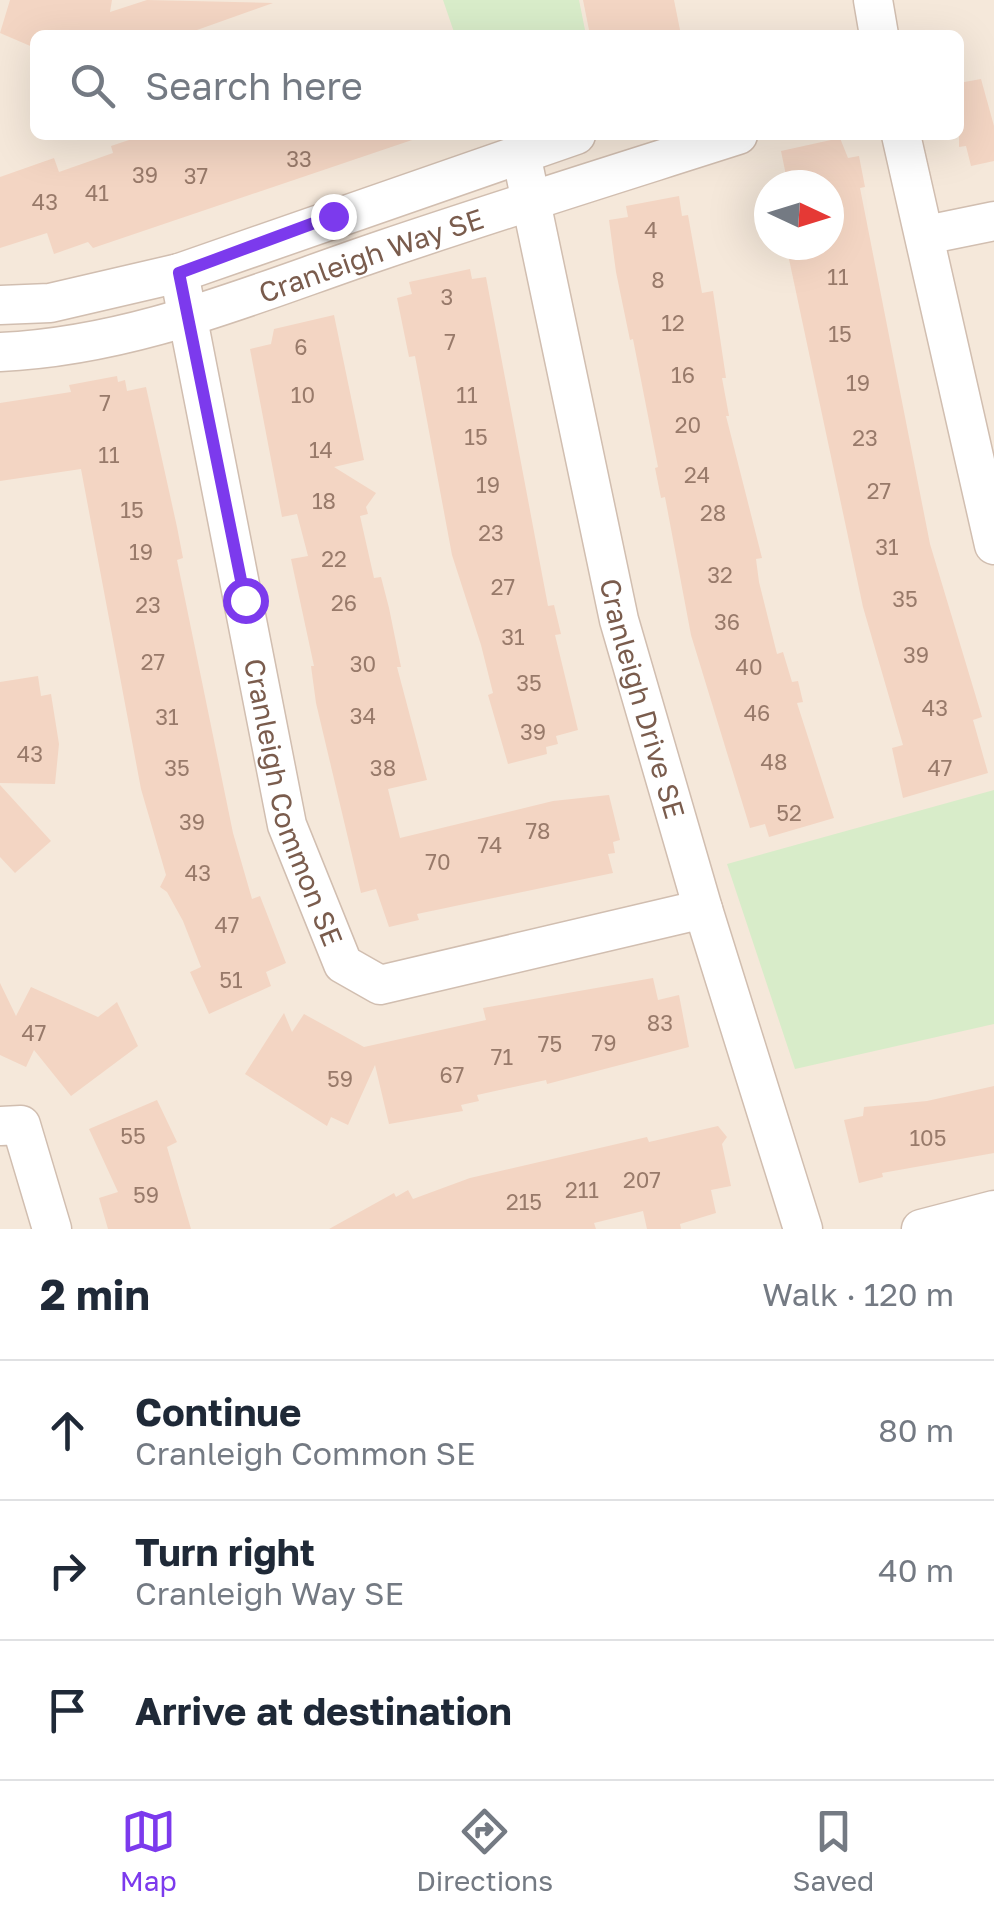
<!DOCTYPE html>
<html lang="en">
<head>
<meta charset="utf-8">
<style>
	:root { --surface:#fff; --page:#f2f2f3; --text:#1f2937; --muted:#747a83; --line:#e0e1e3; --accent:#7c3aed }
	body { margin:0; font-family:"Golos Text",sans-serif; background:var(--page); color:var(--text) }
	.compass { position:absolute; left:754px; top:170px; width:90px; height:90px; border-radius:50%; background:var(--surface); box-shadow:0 10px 40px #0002; rotate:94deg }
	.stop { position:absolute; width:30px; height:30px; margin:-22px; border:8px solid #7c3aed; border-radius:50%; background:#fff }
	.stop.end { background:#7c3aed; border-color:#fff; box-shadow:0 2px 10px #0008 }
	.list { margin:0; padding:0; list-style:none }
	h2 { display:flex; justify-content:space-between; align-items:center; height:130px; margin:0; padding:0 40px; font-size:42px }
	h2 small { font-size:32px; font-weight:400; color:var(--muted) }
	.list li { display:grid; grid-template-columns:65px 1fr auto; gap:30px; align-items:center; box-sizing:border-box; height:140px; padding:0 40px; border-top:2px solid var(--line) }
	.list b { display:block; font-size:38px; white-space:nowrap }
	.list p { margin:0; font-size:32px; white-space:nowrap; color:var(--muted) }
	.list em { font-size:32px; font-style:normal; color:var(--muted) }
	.icon { flex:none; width:55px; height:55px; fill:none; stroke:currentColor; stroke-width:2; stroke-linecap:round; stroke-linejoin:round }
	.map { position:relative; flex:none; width:994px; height:1229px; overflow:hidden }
	.search { position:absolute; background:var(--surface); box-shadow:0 10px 40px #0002; left:30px; right:30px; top:30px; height:110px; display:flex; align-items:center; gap:25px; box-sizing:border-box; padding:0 35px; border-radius:15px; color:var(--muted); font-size:38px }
	.sheet { height:550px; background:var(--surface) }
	nav { display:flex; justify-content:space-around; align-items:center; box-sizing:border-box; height:140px; border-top:2px solid var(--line); background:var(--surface); font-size:28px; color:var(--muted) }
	nav a { display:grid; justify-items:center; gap:5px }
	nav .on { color:var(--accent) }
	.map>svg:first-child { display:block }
	.residential { fill:#f5e8da; fill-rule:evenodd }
	.green { fill:#d8ecc9 }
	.building { fill:#f3d5c3 }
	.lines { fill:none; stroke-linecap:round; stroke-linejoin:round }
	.minor-casing { stroke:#d1beb0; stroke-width:41 }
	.minor { stroke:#fff; stroke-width:38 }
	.route { stroke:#7c3aed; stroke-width:12 }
	.labels { text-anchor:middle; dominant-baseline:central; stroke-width:9; stroke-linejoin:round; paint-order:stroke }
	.number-label { font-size:22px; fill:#987a6a }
	.street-label { font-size:28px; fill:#7a5c4d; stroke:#fffaf3 }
</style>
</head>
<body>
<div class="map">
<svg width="994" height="1229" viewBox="0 0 994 1229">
	<rect width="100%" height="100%" fill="#fdf6ec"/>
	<path class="residential" d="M 0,0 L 994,0 L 994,1229 L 0,1229 ZM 35,35 L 959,35 L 959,135 L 35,135 ZM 769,185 L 829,185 L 829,245 L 769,245 Z"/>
	<path class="green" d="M 443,0 L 579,0 L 586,35 L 455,35 Z
		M 994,790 L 994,1024 L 795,1069 L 727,864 Z"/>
	<path class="building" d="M 10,0 L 112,0 L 110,12 L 147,0 L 273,3 L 183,35 L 35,35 L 35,48 L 0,33 Z
		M 583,0 L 674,0 L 681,35 L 590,35 Z
		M 981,79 L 994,126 L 994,161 L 971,166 L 966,146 L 959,147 L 959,83 Z
		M 144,135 L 414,135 L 415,139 L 93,248 L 88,242 L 54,254 L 47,233 L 0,248 L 0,177 L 54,158 L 59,172 L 113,153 L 111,146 Z
		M 840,138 L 848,158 L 859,156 L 865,187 L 860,188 L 930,544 L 982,717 L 973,720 L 988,773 L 903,798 L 892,748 L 903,745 L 863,607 L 786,245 L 829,245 L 829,185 L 788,185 L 781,151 Z
		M 679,196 L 682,216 L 688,215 L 702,293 L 713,291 L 726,378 L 722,378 L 729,416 L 726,416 L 762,558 L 756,559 L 759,582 L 777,654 L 783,652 L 792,682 L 798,681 L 803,702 L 797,703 L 834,818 L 769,837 L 765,824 L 750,828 L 691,635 L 665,497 L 661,498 L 655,468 L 658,467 L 633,339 L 630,340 L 616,272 L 609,220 L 628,217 L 626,206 Z
		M 470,269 L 472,279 L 486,277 L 548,606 L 554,605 L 561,634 L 555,635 L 578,730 L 556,736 L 558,744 L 546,747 L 547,754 L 508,764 L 488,695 L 493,693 L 481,645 L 452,555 L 415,356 L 409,357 L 397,298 L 412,294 L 409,282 Z
		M 334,315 L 364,460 L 334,467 L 376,493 L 366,507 L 368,514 L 360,516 L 374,578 L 381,577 L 389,608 L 401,667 L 397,667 L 427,780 L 388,789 L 400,838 L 553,801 L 609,795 L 620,840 L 613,842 L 615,853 L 608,854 L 613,873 L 417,914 L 419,920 L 389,927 L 376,889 L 361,893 L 316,703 L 311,666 L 314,666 L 291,559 L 308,556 L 297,514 L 282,517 L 250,349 L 271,344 L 274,329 Z
		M 117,376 L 118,382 L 125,380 L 127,391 L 146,387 L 177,527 L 183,558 L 177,560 L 233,833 L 252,899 L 260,896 L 286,963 L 266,972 L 271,986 L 209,1014 L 190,972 L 201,967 L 183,921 L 167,892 L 160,887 L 166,875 L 141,789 L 81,469 L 0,481 L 0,403 L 71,392 L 69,385 Z
		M 38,676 L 41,696 L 51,694 L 59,744 L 55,784 L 0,783 L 0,682 Z
		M 0,785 L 51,841 L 15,873 L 0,857 Z
		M 653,978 L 658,1000 L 679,995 L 689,1047 L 547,1084 L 546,1080 L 477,1095 L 479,1101 L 461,1105 L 463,1111 L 389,1124 L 375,1065 L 348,1125 L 331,1117 L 327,1126 L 245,1074 L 284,1013 L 292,1032 L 304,1014 L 364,1047 L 486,1020 L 483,1008 Z
		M 0,983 L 16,1016 L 31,987 L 98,1017 L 117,1002 L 138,1046 L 71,1096 L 34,1050 L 26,1067 L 0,1055 Z
		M 994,1086 L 994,1153 L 882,1173 L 883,1177 L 859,1183 L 844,1120 L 863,1116 L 864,1107 L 927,1101 Z
		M 157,1100 L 177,1142 L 167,1147 L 191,1229 L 108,1229 L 99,1198 L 118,1192 L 89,1129 Z
		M 718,1126 L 727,1137 L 722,1144 L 731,1186 L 711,1190 L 716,1213 L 680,1224 L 681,1229 L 647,1229 L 643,1211 L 594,1223 L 596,1229 L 329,1229 L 394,1193 L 396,1197 L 408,1190 L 413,1199 L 470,1178 L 647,1137 L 649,1142 Z"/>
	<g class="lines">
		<defs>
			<g id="minor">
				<path d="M 873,0 L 879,35"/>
				<path d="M 901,135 L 994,545"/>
				<path id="s1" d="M 521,154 L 619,620 L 703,909 L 803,1229"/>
				<path d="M 926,235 L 994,221"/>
				<path id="s2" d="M 179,273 L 287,825 L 343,964 L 380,985 L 703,909"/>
				<path d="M 0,305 L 50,303 L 179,273 L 576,135"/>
				<path id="s3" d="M 0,352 C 135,346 255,293 382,250 C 500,210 619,173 738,135"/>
				<path d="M 0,1126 L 21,1125 L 52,1229"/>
				<path d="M 921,1229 L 994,1210"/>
			</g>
		</defs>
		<use href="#minor" class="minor-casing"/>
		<use href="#minor" class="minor"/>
	</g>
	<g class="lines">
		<path class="route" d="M 245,600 L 179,273 L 333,216"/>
	</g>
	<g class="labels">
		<g class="number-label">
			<text x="299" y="158">33</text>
			<text x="145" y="174">39</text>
			<text x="196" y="175">37</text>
			<text x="97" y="192">41</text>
			<text x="45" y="201">43</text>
			<text x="651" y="229">4</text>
			<text x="838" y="276">11</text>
			<text x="658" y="279">8</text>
			<text x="447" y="296">3</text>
			<text x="673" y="322">12</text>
			<text x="840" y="333">15</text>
			<text x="450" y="341">7</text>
			<text x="301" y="346">6</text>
			<text x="683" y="374">16</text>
			<text x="858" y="382">19</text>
			<text x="303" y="394">10</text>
			<text x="467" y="394">11</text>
			<text x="105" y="402">7</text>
			<text x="688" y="424">20</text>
			<text x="476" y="436">15</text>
			<text x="865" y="437">23</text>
			<text x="321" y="449">14</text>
			<text x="109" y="454">11</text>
			<text x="697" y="474">24</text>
			<text x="488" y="484">19</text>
			<text x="879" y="490">27</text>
			<text x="324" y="500">18</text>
			<text x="132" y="509">15</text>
			<text x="713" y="512">28</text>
			<text x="491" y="532">23</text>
			<text x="887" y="546">31</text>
			<text x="141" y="551">19</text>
			<text x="334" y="558">22</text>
			<text x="720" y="574">32</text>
			<text x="503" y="586">27</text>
			<text x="905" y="598">35</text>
			<text x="344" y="602">26</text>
			<text x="148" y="604">23</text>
			<text x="727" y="621">36</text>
			<text x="513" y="636">31</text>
			<text x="916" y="654">39</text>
			<text x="153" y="661">27</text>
			<text x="363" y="663">30</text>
			<text x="749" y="666">40</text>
			<text x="529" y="682">35</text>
			<text x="935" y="707">43</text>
			<text x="757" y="712">46</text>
			<text x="363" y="715">34</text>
			<text x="167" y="716">31</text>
			<text x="533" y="731">39</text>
			<text x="30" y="753">43</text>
			<text x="774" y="761">48</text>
			<text x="177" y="767">35</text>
			<text x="383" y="767">38</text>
			<text x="940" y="767">47</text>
			<text x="789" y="812">52</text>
			<text x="192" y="821">39</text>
			<text x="538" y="830">78</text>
			<text x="490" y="844">74</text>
			<text x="438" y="861">70</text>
			<text x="198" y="872">43</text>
			<text x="227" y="924">47</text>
			<text x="231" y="979">51</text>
			<text x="660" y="1022">83</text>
			<text x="34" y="1032">47</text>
			<text x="604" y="1042">79</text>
			<text x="550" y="1043">75</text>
			<text x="502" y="1056">71</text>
			<text x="452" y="1074">67</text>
			<text x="340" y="1078">59</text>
			<text x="133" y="1135">55</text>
			<text x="928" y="1137">105</text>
			<text x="642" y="1179">207</text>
			<text x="582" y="1189">211</text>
			<text x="146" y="1194">59</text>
			<text x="524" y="1201">215</text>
		</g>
		<g class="street-label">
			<text stroke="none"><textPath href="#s3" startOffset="385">Cranleigh Way SE</textPath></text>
			<text stroke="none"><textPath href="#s1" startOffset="558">Cranleigh Drive SE</textPath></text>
			<text stroke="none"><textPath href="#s2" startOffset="542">Cranleigh Common SE</textPath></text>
		</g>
	</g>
</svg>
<svg class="compass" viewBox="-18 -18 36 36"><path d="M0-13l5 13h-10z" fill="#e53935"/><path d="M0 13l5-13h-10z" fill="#747a83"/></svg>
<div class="stop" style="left:245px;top:600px"></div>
<div class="stop end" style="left:333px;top:216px"></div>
<div class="search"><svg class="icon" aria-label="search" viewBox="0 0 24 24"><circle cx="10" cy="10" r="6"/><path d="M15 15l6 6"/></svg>Search here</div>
</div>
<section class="sheet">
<h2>2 min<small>Walk · 120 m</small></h2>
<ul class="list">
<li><svg class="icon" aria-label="ahead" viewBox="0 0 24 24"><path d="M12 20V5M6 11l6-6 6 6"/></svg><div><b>Continue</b><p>Cranleigh Common SE</p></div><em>80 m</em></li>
<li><svg class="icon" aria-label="right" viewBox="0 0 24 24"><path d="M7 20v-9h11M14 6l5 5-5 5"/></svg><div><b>Turn right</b><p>Cranleigh Way SE</p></div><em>40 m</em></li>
<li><svg class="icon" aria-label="arrive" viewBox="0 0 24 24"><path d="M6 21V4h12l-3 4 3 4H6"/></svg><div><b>Arrive at destination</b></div></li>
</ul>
</section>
<nav>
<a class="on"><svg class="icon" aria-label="map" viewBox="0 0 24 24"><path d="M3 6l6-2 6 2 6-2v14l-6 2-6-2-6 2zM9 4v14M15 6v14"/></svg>Map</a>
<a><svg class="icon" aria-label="directions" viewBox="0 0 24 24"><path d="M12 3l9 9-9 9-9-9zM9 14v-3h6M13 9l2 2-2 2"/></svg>Directions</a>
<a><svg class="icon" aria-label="saved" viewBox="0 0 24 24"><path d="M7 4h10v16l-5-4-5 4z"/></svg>Saved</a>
</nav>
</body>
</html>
